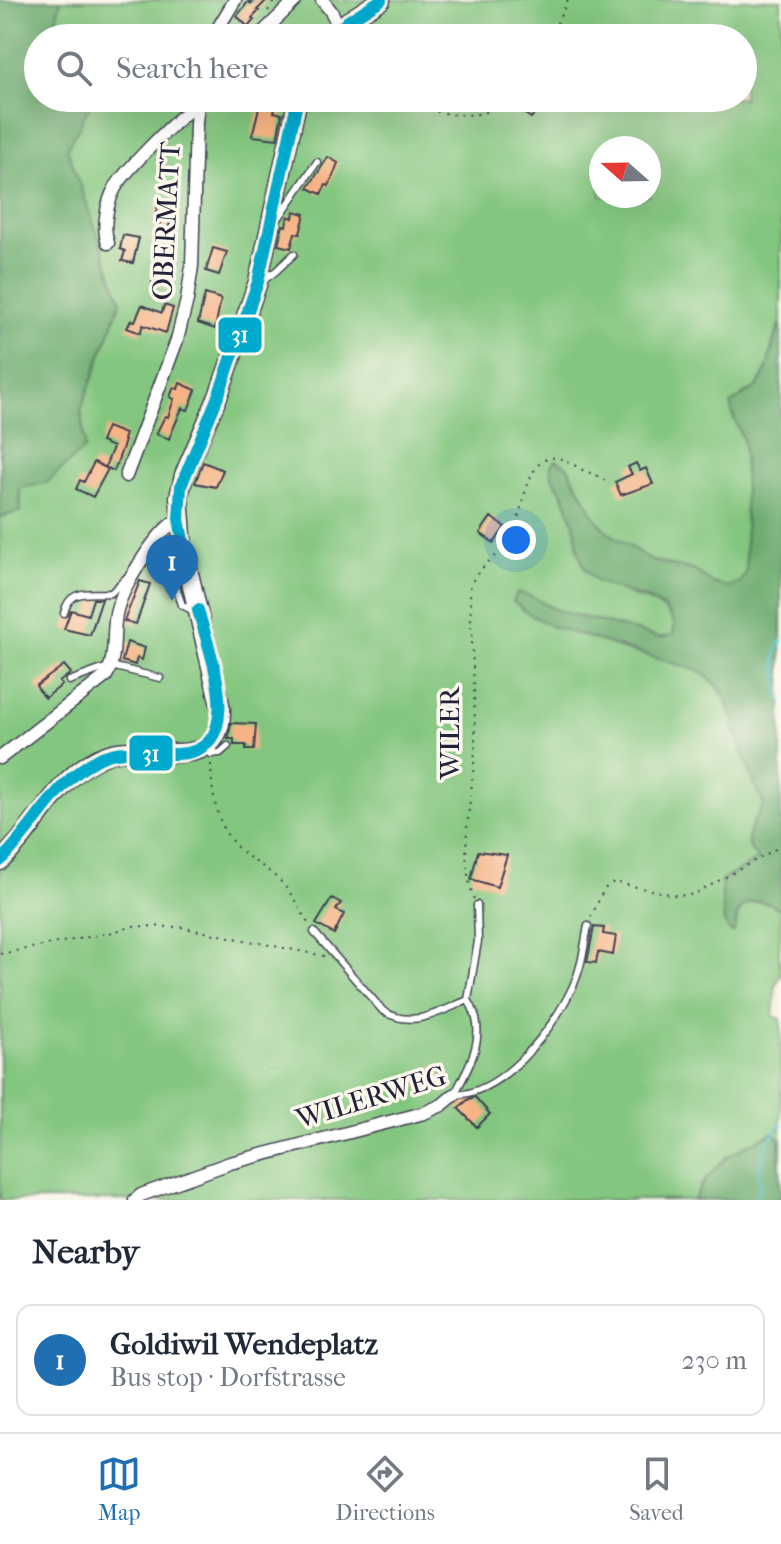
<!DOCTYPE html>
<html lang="en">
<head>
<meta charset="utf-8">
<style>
	:root { --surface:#fff; --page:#f2f2f3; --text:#1f2937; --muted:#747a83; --line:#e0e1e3; --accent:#1f6fb2 }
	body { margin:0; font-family:"IM FELL French Canon",serif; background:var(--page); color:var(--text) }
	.compass { position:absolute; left:589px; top:136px; width:72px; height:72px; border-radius:50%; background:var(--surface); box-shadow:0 8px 32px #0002; rotate:290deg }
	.you { position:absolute; left:516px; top:540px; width:28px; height:28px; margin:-20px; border:6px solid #fff; border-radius:50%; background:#1a73e8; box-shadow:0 0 0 12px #1a73e833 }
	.badge { display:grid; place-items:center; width:52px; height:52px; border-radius:50%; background:var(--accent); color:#fff; font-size:26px; font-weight:700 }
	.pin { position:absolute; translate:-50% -66px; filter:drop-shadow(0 2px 4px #0008) }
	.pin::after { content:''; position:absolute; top:42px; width:28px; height:24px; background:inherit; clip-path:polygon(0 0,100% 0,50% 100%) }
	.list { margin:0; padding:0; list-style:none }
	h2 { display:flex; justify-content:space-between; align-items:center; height:104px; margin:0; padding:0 32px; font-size:34px }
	h2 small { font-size:26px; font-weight:400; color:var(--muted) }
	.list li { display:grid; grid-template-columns:52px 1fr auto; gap:24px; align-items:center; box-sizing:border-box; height:112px; margin:0 16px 16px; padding:0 16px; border:2px solid var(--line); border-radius:16px }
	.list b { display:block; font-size:30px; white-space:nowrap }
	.list p { margin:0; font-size:26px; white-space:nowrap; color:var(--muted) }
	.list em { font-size:26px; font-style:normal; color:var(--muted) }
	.icon { flex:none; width:44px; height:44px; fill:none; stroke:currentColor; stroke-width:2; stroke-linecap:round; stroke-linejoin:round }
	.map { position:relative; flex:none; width:781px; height:1200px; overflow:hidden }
	.search { position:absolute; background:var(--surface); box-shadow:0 8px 32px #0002; left:24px; right:24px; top:24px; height:88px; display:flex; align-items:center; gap:20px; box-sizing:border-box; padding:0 28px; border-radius:44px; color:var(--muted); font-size:30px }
	.sheet { height:232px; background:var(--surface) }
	nav { display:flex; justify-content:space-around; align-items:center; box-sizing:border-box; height:112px; border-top:2px solid var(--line); background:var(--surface); font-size:22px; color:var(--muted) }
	nav a { display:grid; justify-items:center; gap:4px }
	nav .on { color:var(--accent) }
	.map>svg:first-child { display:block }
	.green { fill:#83c67f; stroke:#52745d; stroke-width:2; fill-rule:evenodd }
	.forest { fill:#6aab6e; stroke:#466654; stroke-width:2 }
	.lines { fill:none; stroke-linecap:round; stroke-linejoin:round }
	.stream { stroke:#4cbbc1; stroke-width:3 }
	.building { fill:#f7b385 }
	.lane-casing { stroke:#414052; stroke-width:9 }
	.street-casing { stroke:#414052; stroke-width:15 }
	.secondary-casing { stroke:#414052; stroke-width:21 }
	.path { stroke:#414052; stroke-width:2; stroke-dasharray:2 6; stroke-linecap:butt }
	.lane { stroke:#fff; stroke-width:6 }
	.street { stroke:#fff; stroke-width:12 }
	.secondary { stroke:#fff; stroke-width:18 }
	.bus-1-casing { stroke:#fbf7ec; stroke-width:18 }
	.bus-1 { stroke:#00a9ce; stroke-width:12 }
	.labels { text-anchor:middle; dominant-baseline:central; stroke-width:7; stroke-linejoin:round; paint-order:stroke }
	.street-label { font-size:28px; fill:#22223b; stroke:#fbf7ec }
	.line-badge { stroke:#fbf7ec; stroke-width:3 }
	.badge-label { font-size:22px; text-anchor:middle; font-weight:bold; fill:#fff }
</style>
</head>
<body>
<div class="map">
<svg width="781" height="1200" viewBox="0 0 781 1200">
	<rect width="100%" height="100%" fill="#fbf7ec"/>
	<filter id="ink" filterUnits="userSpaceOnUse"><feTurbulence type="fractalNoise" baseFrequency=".0125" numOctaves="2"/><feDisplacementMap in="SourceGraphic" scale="16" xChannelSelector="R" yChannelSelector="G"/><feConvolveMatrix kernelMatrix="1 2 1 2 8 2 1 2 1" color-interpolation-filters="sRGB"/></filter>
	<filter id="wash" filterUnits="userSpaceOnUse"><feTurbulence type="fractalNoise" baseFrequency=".006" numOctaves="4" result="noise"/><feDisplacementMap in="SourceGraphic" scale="32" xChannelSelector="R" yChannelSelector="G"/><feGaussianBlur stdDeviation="1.8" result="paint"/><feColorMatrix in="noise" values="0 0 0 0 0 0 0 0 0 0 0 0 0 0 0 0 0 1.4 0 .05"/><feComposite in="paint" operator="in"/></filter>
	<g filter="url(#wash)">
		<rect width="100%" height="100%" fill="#f3ebd5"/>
		<path class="green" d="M 61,0 L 781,0 L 781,323 L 773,341 L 767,368 L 757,387 L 743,394 L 732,415 L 739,427 L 744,443 L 746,573 L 739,583 L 729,587 L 712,583 L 694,570 L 652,561 L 608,532 L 596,519 L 567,466 L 552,477 C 568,499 576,524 578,551 C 591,563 606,583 621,591 C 647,604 657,596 675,624 L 673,635 L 660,638 C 628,628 595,620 563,612 C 546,608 535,594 517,593 C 549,611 581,632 614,646 C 649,661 695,656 720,690 C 730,704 732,719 737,735 C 744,758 753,783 764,804 C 754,824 736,840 759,859 L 721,881 L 736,926 C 737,899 762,896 781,910 L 779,956 L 781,976 L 776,983 L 773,1016 L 781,1019 L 781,1159 L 778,1149 L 779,1138 L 727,1156 L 701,1185 L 694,1200 L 0,1200 L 0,517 L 21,511 L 20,488 L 85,448 L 81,410 L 121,301 L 67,148 L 94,98 L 743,98 L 743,38 L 51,38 ZM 601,148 L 649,148 L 649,196 L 601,196 Z"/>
		<path class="forest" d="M 0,0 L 61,0 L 51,38 L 38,38 L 38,98 L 94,98 L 67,148 L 121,301 L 81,410 L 85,448 L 46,483 L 20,488 L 21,511 L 0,517 Z
			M 781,323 L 781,910 C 769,901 747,895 739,912 C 735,918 736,925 734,932 L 731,932 L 724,923 L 721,881 L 758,859 C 737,839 754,825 764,804 L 757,790 L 737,735 L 729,704 L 719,687 L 702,672 L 551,626 L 524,611 L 513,601 L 517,593 C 535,594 546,608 563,612 C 595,621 628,628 660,638 L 673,635 L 675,624 L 665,608 L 646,599 L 597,582 L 585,569 L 578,551 L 576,531 L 565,496 L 552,477 L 551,465 L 556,460 L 567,466 L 596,519 L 608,532 L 652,561 L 694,570 L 712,583 L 729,587 L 739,583 L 746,573 L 744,443 C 740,430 732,418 731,404 C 739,397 752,392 758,385 C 771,368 772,342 781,323 Z
			M 773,1133 L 779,1138 L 781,1200 L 694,1200 C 712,1163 737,1148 773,1133 Z"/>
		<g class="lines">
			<path class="stream" d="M 781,641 L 775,657 L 781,700
				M 753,1200 L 760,1189 L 759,1172 L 766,1144 L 781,1123"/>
		</g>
		<g id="blocks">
			<path class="building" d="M 255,0 L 267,0 L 257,10 L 259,11 L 252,18 L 254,20 L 248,27 L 237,16 L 249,1 L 251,4 Z
				M 512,98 L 537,98 L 543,102 L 531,118 L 508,103 Z
				M 261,100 L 276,104 L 274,112 L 282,114 L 277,139 L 252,136 Z
				M 328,157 L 338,163 L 329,186 L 326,185 L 321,194 L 308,188 Z
				M 159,199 L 174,202 L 167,236 L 172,237 L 166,263 L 172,264 L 167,286 L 152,283 L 159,249 L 154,248 L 160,222 L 154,221 Z
				M 294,211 L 305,214 L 300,234 L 295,233 L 291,248 L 278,245 L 283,225 L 286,226 L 288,216 L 293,218 Z
				M 123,235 L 139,238 L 133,263 L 122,261 L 125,251 L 120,249 Z
				M 213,248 L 227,252 L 219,275 L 206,271 Z
				M 205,294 L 221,299 L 215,329 L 198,323 Z
				M 142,305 L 162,313 L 164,305 L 173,308 L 166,333 L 143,325 L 140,333 L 127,328 L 131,320 L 135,321 Z
				M 180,383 L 196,390 L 188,410 L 182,408 L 169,439 L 156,434 L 165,416 L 168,417 L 174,399 L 170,397 L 174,387 L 178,389 Z
				M 107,427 L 125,434 L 123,440 L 125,441 L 114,471 L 105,467 L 113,447 L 101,442 Z
				M 94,462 L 108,469 L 93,497 L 76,489 L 80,480 L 84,482 Z
				M 203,462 L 223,470 L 216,487 L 195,483 Z
				M 636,463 L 640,471 L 646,468 L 653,484 L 621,495 L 615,482 L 632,474 L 628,467 Z
				M 491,517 L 505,527 L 494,543 L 480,533 Z
				M 140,581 L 150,584 L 136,624 L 124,621 Z
				M 93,599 L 102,599 L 90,635 L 64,629 L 71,610 L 88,615 Z
				M 127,642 L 145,648 L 142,660 L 137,658 L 135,665 L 122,661 Z
				M 64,665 L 71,673 L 59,682 L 62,685 L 45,698 L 36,686 Z
				M 231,723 L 256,724 L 254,750 L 246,750 L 246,745 L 234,745 L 234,739 L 228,739 Z
				M 478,851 L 507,855 L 497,887 L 471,879 Z
				M 332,898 L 341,903 L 336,910 L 344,914 L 334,934 L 316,924 Z
				M 594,927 L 604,928 L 603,934 L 616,936 L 613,955 L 598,952 L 596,963 L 587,962 Z
				M 436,1066 L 441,1077 L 427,1082 L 429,1086 L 420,1090 L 414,1074 Z
				M 475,1097 L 490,1114 L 477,1127 L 458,1108 L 469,1099 Z"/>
		</g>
	</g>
	<g filter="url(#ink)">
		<use href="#blocks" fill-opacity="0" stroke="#414052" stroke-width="2"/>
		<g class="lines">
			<defs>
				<path id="lane" d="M 278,219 L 317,162
					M 264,280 L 276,271 L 294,254
					M 184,567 L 177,574 L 176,587 L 182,605 L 194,611
					M 64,613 C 70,587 90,595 111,593 L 129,575
					M 69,681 L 111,666 L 160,678
					M 207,750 L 211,754 L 220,753 L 228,746
					M 314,932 L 383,1011 C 412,1029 439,1012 468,1000
					M 454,1095 C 504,1094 554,1028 573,986 C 582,967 584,946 588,926
					M 454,1095 C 471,1064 489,1032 468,1000 L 478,941 L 477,905"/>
				<path id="street" d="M 322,0 L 331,11 L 340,29
					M 212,38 L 235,0
					M 257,38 L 296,0
					M 108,243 C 102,228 107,202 115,188 C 127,168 179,117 198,103
					M 126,476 L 177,340 L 187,300 L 192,266 L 196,123 L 198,103 L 202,98
					M 0,758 L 106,676 C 117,657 112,634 116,614 C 121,589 156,531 179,519
					M 135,1200 L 141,1195 L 230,1163 L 424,1113 L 442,1105 L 454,1095"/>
				<path id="secondary" d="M 331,38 L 348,21 L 381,0
					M 0,861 C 38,828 58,771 109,754 C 149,741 222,779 221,709 L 183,548 L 179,497 L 184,475 L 219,394 L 258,282 L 298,98"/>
			</defs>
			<use href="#lane" class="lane-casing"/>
			<use href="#street" class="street-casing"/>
			<use href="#secondary" class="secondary-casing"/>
			<path class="path" d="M 268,11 L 275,0
				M 550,38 L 568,0
				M 399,98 C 428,113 484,127 507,98
				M 211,764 C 212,799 217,833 246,855 C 258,864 271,871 281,882 C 293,895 300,910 309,925
				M 474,899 C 456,848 475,793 475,741 C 475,690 471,639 470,588 C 477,565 497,559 509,541 C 527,514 523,430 577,467 C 588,474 601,474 609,485
				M 591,917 L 604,889 L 614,882 L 678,896 L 695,894 L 781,846
				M 0,954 L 109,933 L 134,926 L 180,927 L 324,956"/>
			<use href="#lane" class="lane"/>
			<use href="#street" class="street"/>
			<use href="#secondary" class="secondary"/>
			<defs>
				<path id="bus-1" d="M 331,38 L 348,21 L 381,0
					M 188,567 L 179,519 L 181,486 L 219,394 L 258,282 L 298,98
					M 0,861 C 34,829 55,781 98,759 C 123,746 150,755 177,754 C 250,752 209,651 198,610"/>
			</defs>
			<use href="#bus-1" class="bus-1-casing"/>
			<use href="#bus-1" class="bus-1"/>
		</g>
	</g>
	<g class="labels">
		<g class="street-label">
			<text transform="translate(166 221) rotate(-87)">OBERMATT</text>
			<text transform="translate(449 733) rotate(-90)">WILER</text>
			<text transform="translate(371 1097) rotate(-17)">WILERWEG</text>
		</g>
	</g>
	<g class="line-badge">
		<rect x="217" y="316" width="46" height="38" rx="8" fill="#00a9ce"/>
		<rect x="128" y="734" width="46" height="38" rx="8" fill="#00a9ce"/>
	</g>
	<g class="badge-label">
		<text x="240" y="342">31</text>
		<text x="151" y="761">31</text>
	</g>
</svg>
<svg class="compass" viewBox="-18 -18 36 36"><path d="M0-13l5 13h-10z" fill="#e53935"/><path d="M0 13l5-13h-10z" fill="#747a83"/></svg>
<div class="you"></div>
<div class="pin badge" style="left:172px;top:601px">1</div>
<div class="search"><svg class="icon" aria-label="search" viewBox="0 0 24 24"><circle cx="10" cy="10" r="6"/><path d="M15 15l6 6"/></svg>Search here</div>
</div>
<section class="sheet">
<h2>Nearby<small></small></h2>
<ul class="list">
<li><span class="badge">1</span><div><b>Goldiwil Wendeplatz</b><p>Bus stop · Dorfstrasse</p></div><em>230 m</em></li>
</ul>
</section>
<nav>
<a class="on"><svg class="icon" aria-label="map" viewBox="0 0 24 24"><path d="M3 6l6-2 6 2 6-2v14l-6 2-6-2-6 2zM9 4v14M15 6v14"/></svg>Map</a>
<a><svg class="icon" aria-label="directions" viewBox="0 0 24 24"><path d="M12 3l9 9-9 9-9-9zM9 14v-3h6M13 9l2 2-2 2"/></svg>Directions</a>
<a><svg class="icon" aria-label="saved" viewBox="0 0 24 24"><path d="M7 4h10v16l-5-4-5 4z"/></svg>Saved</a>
</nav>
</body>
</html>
